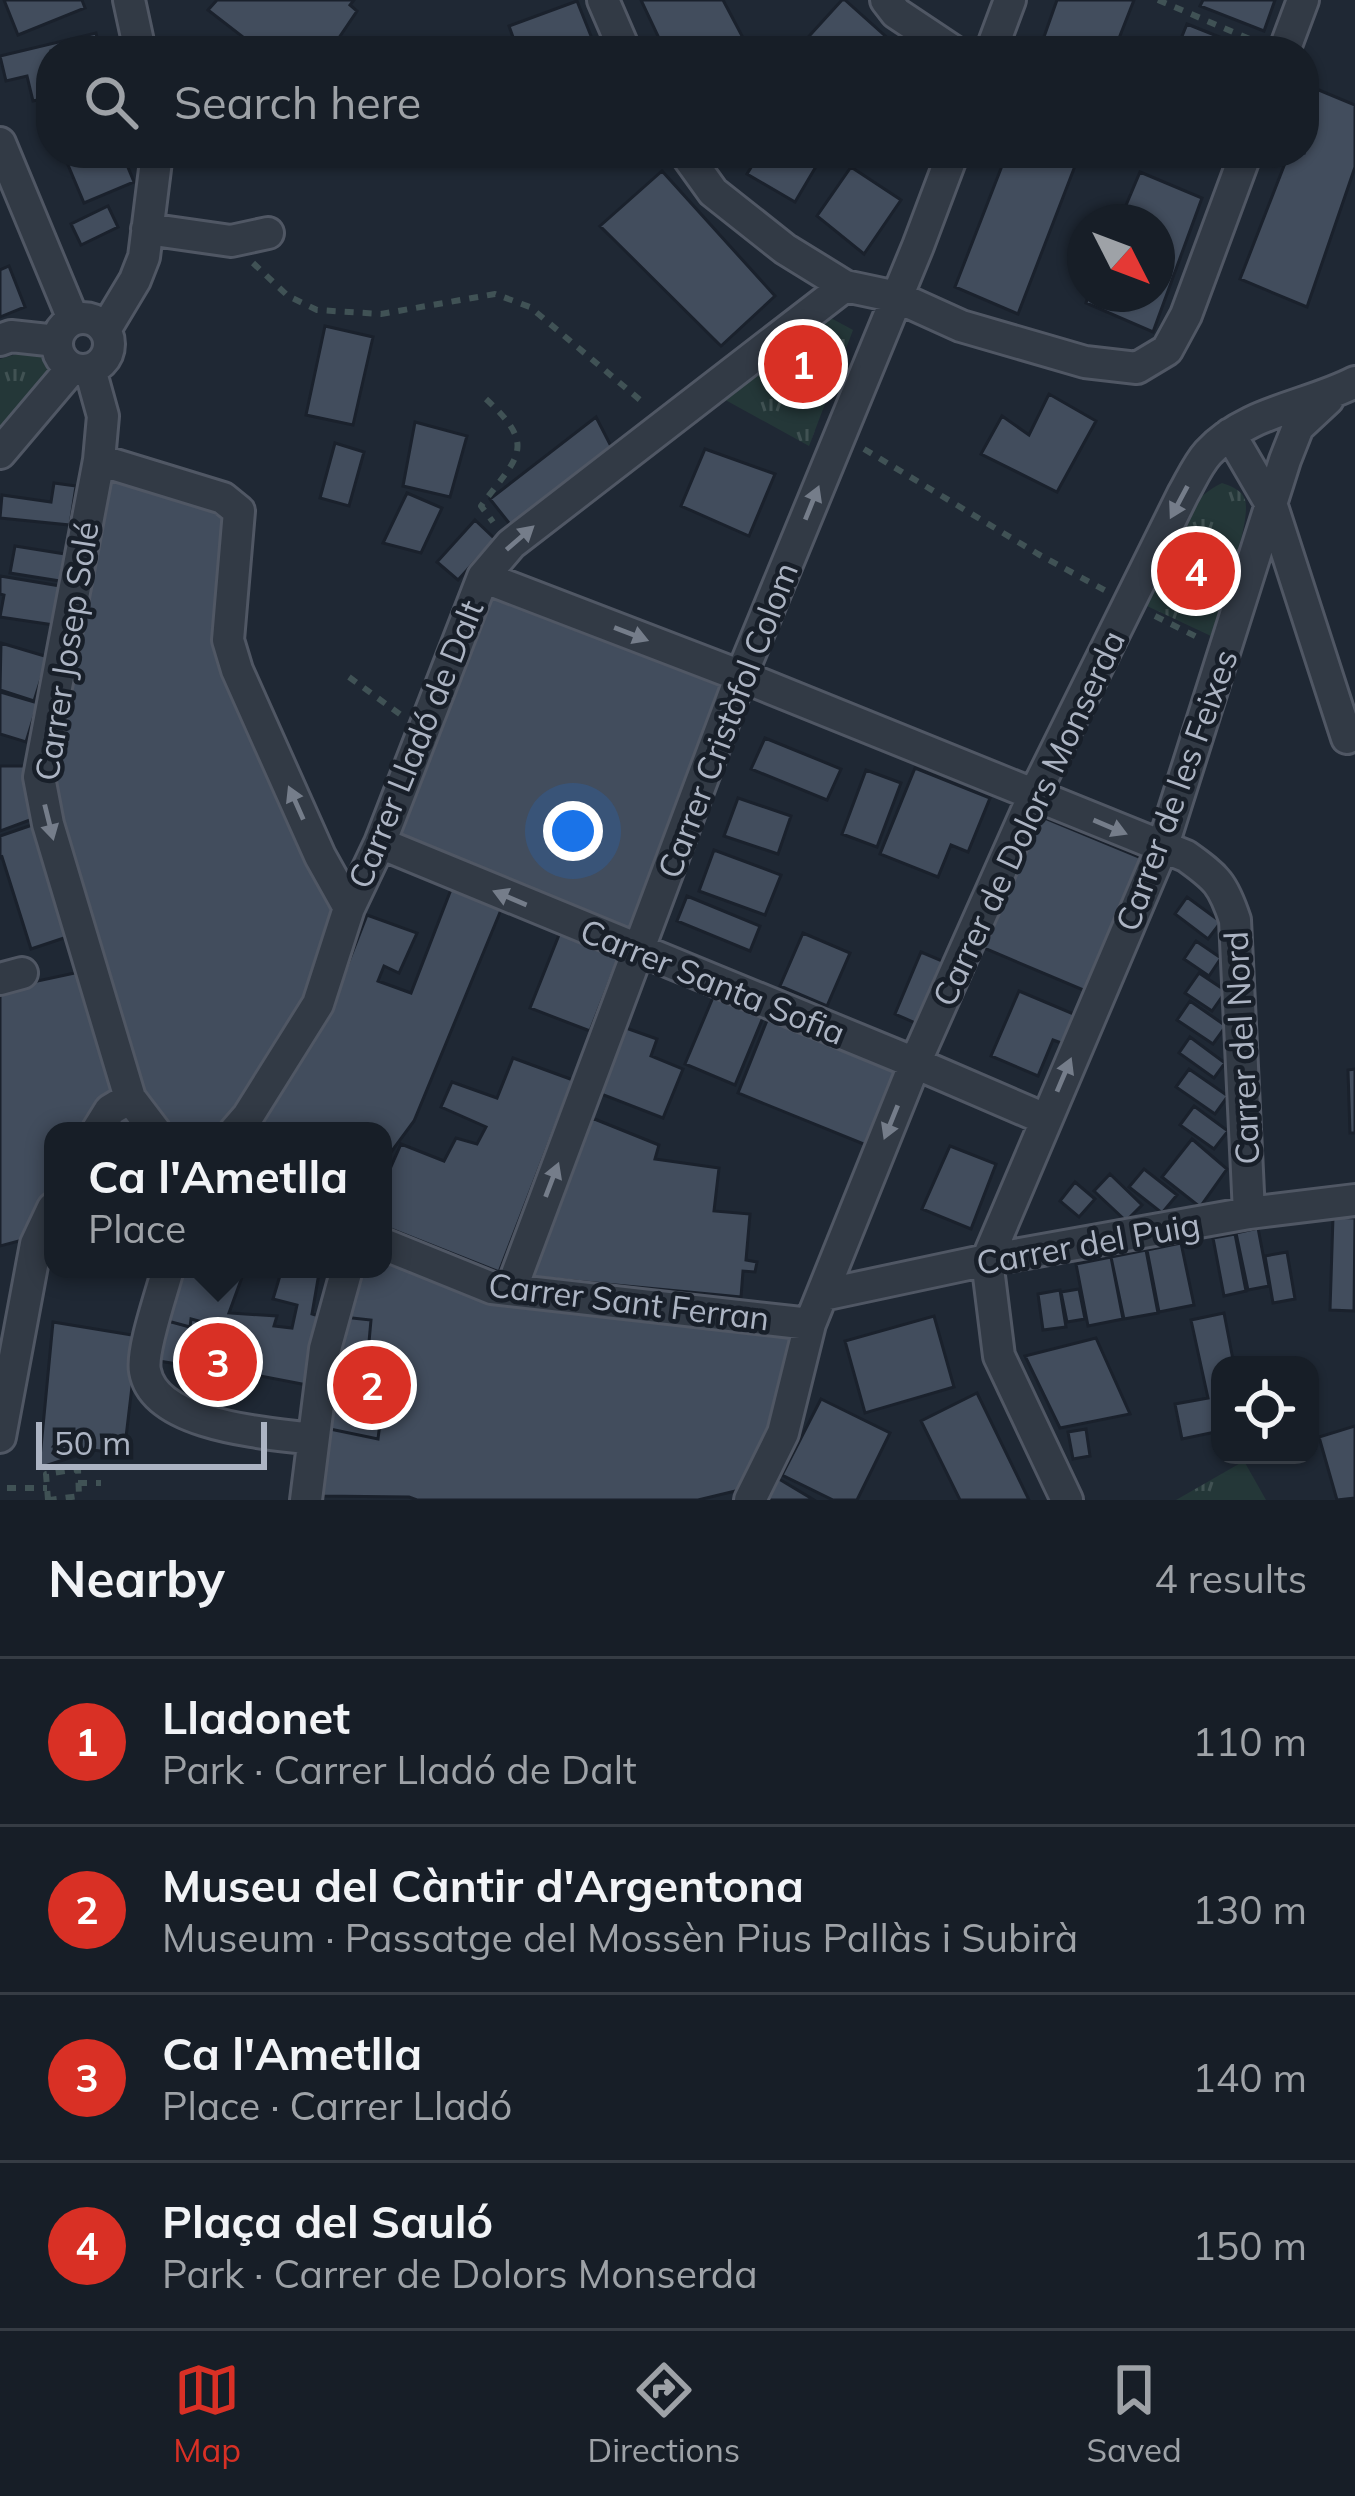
<!DOCTYPE html>
<html lang="en">
<head>
<meta charset="utf-8">
<style>
	:root { --surface:#171e27; --page:#242b33; --text:#f1f3f6; --muted:#9ea2a7; --line:#363c44; --accent:#d93025 }
	body { margin:0; font-family:Mulish,sans-serif; background:var(--page); color:var(--text) }
	.controls { position:absolute; right:36px; bottom:36px; display:grid; overflow:hidden; border-radius:24px; box-shadow:0 3px 9px #0004 }
	.controls button { width:108px; height:108px; display:grid; place-items:center; padding:0; border:0; border-bottom:3px solid var(--line); background:var(--surface); color:var(--text); font:60px sans-serif }
	.compass { position:absolute; left:1067px; top:204px; width:108px; height:108px; border-radius:50%; background:var(--surface); box-shadow:0 3px 9px #0004; rotate:132deg }
	.scale { position:absolute; left:36px; bottom:30px; width:231px; box-sizing:border-box; padding-left:12px; border:6px solid #acb4c3; border-top:0; font-size:33px; line-height:42px; white-space:nowrap; color:#acb4c3; -webkit-text-stroke:9px #181f29; paint-order:stroke }
	.you { position:absolute; left:573px; top:831px; width:42px; height:42px; margin:-30px; border:9px solid #fff; border-radius:50%; background:#1a73e8; box-shadow:0 0 0 18px #1a73e833 }
	.badge { display:grid; place-items:center; width:78px; height:78px; border-radius:50%; background:var(--accent); color:#fff; font-size:39px; font-weight:700 }
	.pin { position:absolute; translate:-50% -50%; border:6px solid #fff; box-shadow:0 3px 12px #0006 }
	.popup { position:absolute; left:44px; top:1122px; width:348px; height:156px; box-sizing:border-box; display:grid; place-content:center; border-radius:24px; background:var(--surface); filter:drop-shadow(0 3px 9px #0005); font-size:39px; white-space:nowrap; color:var(--muted) }
	.popup b { font-size:45px; color:var(--text) }
	.popup::after { content:''; position:absolute; left:50%; top:100%; margin-left:-24px; border:24px solid transparent; border-top-color:var(--surface) }
	.list { margin:0; padding:0; list-style:none }
	h2 { display:flex; justify-content:space-between; align-items:center; height:156px; margin:0; padding:0 48px; font-size:51px }
	h2 small { font-size:39px; font-weight:400; color:var(--muted) }
	.list li { display:grid; grid-template-columns:78px 1fr auto; gap:36px; align-items:center; box-sizing:border-box; height:168px; padding:0 48px; border-top:3px solid var(--line) }
	.list b { display:block; font-size:45px; white-space:nowrap }
	.list p { margin:0; font-size:39px; white-space:nowrap; color:var(--muted) }
	.list em { font-size:39px; font-style:normal; color:var(--muted) }
	.icon { flex:none; width:66px; height:66px; fill:none; stroke:currentColor; stroke-width:2; stroke-linecap:round; stroke-linejoin:round }
	.map { position:relative; flex:none; width:1355px; height:1500px; overflow:hidden }
	.search { position:absolute; background:var(--surface); box-shadow:0 3px 9px #0004; left:36px; right:36px; top:36px; height:132px; display:flex; align-items:center; gap:30px; box-sizing:border-box; padding:0 42px; border-radius:48px; color:var(--muted); font-size:45px }
	.sheet { height:828px; background:var(--surface) }
	nav { display:flex; justify-content:space-around; align-items:center; box-sizing:border-box; height:168px; border-top:3px solid var(--line); background:var(--surface); font-size:33px; color:var(--muted) }
	nav a { display:grid; justify-items:center; gap:6px }
	nav .on { color:var(--accent) }
	.map>svg:first-child { display:block }
	.park { fill:url(#park-tufts) }
	.building { fill:#424d5d; stroke:#1a212c; stroke-width:3 }
	.lines { fill:none; stroke-linecap:round; stroke-linejoin:round }
	.street-casing { stroke:#505764; stroke-width:36 }
	.path { stroke:#405255; stroke-width:6; stroke-dasharray:9 9; stroke-linecap:butt }
	.street { stroke:#323a45; stroke-width:30 }
	.oneway { fill:#757d8a }
	.labels { text-anchor:middle; dominant-baseline:central; stroke-width:9; stroke-linejoin:round; paint-order:stroke }
	.street-label { font-size:33px; fill:#acb4c3; stroke:#181f29 }
</style>
</head>
<body>
<div class="map">
<svg width="1355" height="1500" viewBox="0 0 1355 1500">
	<defs>
		<pattern id="park-tufts" width="24" height="20" patternUnits="userSpaceOnUse" patternTransform="scale(3)"><rect width="24" height="20" fill="#243738"/><path d="M3 7l-1-3M5 7V3M7 7l1-3M15 17l-1-3M17 17v-4M19 17l1-3" fill="none" stroke="#415253"/></pattern>
	</defs>
	<rect width="100%" height="100%" fill="#1f2834"/>
	<path class="park" d="M 829,317 L 853,330 L 809,446 L 720,397 Z
		M 52,344 L 67,368 L 0,446 L 0,359 Z
		M 1222,483 C 1231,486 1242,490 1245,500 C 1252,522 1219,610 1211,636 L 1147,606 C 1165,563 1177,504 1222,483 Z
		M 1244,1461 L 1266,1500 L 1176,1500 Z"/>
	<path class="building" d="M 4,0 L 82,0 L 85,8 L 18,35 Z
		M 217,0 L 354,0 L 350,5 L 357,11 L 330,51 L 261,51 L 208,10 Z
		M 641,0 L 723,0 L 750,51 L 665,51 Z
		M 842,0 L 845,0 L 902,51 L 807,51 L 801,45 Z
		M 1057,0 L 1134,0 L 1114,51 L 1039,51 Z
		M 1203,0 L 1275,0 L 1264,31 L 1200,6 Z
		M 577,1 L 597,51 L 518,51 L 509,26 Z
		M 1187,24 L 1252,50 L 1252,51 L 1176,51 Z
		M 96,33 L 100,51 L 51,51 L 51,97 L 33,101 L 27,76 L 6,81 L 0,56 Z
		M 1314,88 L 1355,105 L 1355,167 L 1307,307 L 1240,279 L 1289,153 L 1304,153 L 1304,114 Z
		M 63,153 L 122,153 L 134,182 L 84,203 Z
		M 760,153 L 824,153 L 795,202 L 747,174 Z
		M 1007,153 L 1080,153 L 1018,314 L 955,287 Z
		M 851,167 L 901,200 L 864,254 L 817,216 Z
		M 662,171 L 775,296 L 721,346 L 600,226 Z
		M 1140,172 L 1202,198 L 1153,332 L 1086,303 L 1089,294 L 1157,294 L 1157,222 L 1119,222 Z
		M 108,206 L 118,227 L 81,245 L 71,224 Z
		M 9,266 L 25,307 L 0,317 L 0,270 Z
		M 325,326 L 373,337 L 353,425 L 306,415 Z
		M 1049,394 L 1096,421 L 1057,492 L 981,454 L 1002,416 L 1029,435 Z
		M 596,417 L 615,454 L 513,528 L 490,499 Z
		M 415,422 L 467,436 L 450,497 L 403,486 Z
		M 335,443 L 364,452 L 349,506 L 320,498 Z
		M 705,449 L 775,474 L 749,536 L 681,506 Z
		M 107,477 L 229,515 L 214,640 L 339,910 L 311,1000 L 218,1131 L 172,1131 L 137,1093 L 46,776 Z
		M 54,483 L 76,486 L 70,525 L 0,518 L 2,495 L 51,502 Z
		M 407,493 L 442,508 L 421,553 L 383,543 Z
		M 475,520 L 495,539 L 458,580 L 437,562 Z
		M 15,546 L 65,554 L 60,581 L 10,573 Z
		M 0,576 L 60,586 L 54,625 L 0,617 L 4,595 L 0,594 Z
		M 486,586 L 734,679 L 634,941 L 389,840 Z
		M 1,643 L 48,657 L 34,701 L 0,690 Z
		M 0,692 L 38,703 L 26,742 L 0,734 Z
		M 765,738 L 841,769 L 827,800 L 751,769 Z
		M 0,766 L 25,766 L 38,817 L 0,831 Z
		M 915,768 L 990,798 L 968,852 L 951,845 L 938,877 L 880,854 Z
		M 866,770 L 901,783 L 877,847 L 842,834 Z
		M 738,798 L 791,816 L 778,854 L 724,836 Z
		M 1040,816 L 1144,859 L 1088,992 L 984,948 Z
		M 38,823 L 73,935 L 31,949 L 2,857 L 0,858 L 0,836 Z
		M 714,850 L 781,875 L 765,915 L 699,891 Z
		M 452,887 L 503,905 L 414,1121 L 383,1163 L 383,1131 L 242,1131 L 301,1047 L 342,979 L 367,915 L 417,933 L 399,973 L 384,966 L 378,981 L 411,993 Z
		M 687,896 L 760,926 L 750,951 L 677,921 Z
		M 1187,897 L 1221,922 L 1208,939 L 1175,914 Z
		M 561,930 L 620,954 L 590,1031 L 530,1008 Z
		M 803,933 L 850,953 L 827,1006 L 780,986 Z
		M 1196,941 L 1221,958 L 1209,976 L 1184,959 Z
		M 921,952 L 947,963 L 920,1025 L 895,1014 Z
		M 84,971 L 120,1096 L 90,1131 L 53,1131 L 53,1197 L 30,1238 L 0,1246 L 0,989 Z
		M 1199,973 L 1226,991 L 1212,1011 L 1185,993 Z
		M 1019,991 L 1076,1015 L 1064,1044 L 1053,1040 L 1038,1076 L 991,1056 Z
		M 714,995 L 764,1015 L 735,1085 L 685,1064 Z
		M 1190,1001 L 1226,1026 L 1213,1044 L 1177,1020 Z
		M 768,1018 L 897,1069 L 866,1145 L 738,1093 Z
		M 626,1028 L 657,1039 L 651,1056 L 683,1069 L 663,1118 L 601,1094 Z
		M 1190,1037 L 1225,1063 L 1214,1078 L 1179,1053 Z
		M 513,1058 L 573,1080 L 499,1272 L 383,1226 L 383,1185 L 401,1144 L 444,1161 L 456,1138 L 477,1144 L 486,1127 L 441,1107 L 452,1082 L 497,1098 Z
		M 1189,1069 L 1228,1096 L 1215,1114 L 1176,1087 Z
		M 1355,1069 L 1355,1133 L 1350,1133 L 1348,1070 Z
		M 1194,1106 L 1228,1131 L 1214,1149 L 1180,1125 Z
		M 592,1118 L 659,1145 L 655,1159 L 719,1168 L 714,1211 L 750,1214 L 746,1260 L 757,1262 L 755,1272 L 743,1271 L 741,1297 L 532,1277 Z
		M 1192,1139 L 1227,1169 L 1200,1207 L 1162,1177 Z
		M 950,1146 L 996,1164 L 971,1229 L 922,1209 Z
		M 1144,1169 L 1177,1195 L 1162,1213 L 1129,1187 Z
		M 1110,1174 L 1142,1205 L 1126,1221 L 1094,1191 Z
		M 1075,1182 L 1095,1199 L 1079,1217 L 1060,1201 Z
		M 1333,1217 L 1355,1218 L 1354,1311 L 1330,1310 Z
		M 1258,1228 L 1269,1286 L 1248,1290 L 1236,1233 Z
		M 1235,1234 L 1246,1291 L 1224,1296 L 1213,1238 Z
		M 1181,1243 L 1194,1305 L 1159,1312 L 1147,1250 Z
		M 1146,1250 L 1158,1313 L 1124,1319 L 1111,1257 Z
		M 1287,1252 L 1295,1299 L 1273,1303 L 1265,1256 Z
		M 383,1256 L 801,1329 L 776,1434 L 748,1488 L 698,1500 L 417,1500 L 409,1497 L 321,1496 L 330,1429 L 378,1439 L 383,1399 L 408,1393 L 410,1378 L 367,1364 L 371,1320 L 343,1317 L 358,1269 L 383,1269 Z
		M 1111,1257 L 1123,1319 L 1088,1326 L 1076,1264 Z
		M 179,1269 L 245,1269 L 229,1313 L 277,1316 L 274,1326 L 292,1328 L 297,1305 L 273,1299 L 282,1269 L 307,1269 L 319,1273 L 312,1314 L 319,1316 L 307,1385 L 240,1372 L 246,1351 L 206,1340 L 210,1324 L 191,1319 L 190,1327 L 164,1320 Z
		M 1079,1289 L 1085,1319 L 1067,1322 L 1061,1292 Z
		M 1060,1290 L 1066,1327 L 1043,1330 L 1038,1294 Z
		M 1224,1313 L 1234,1365 L 1220,1365 L 1220,1431 L 1182,1439 L 1175,1404 L 1208,1398 L 1191,1320 Z
		M 934,1316 L 954,1387 L 865,1413 L 845,1341 Z
		M 343,1317 L 371,1320 L 367,1364 L 410,1378 L 408,1393 L 383,1399 L 378,1439 L 330,1429 Z
		M 191,1319 L 210,1324 L 206,1340 L 246,1351 L 232,1402 L 210,1397 L 213,1384 L 190,1378 L 197,1353 L 186,1351 L 183,1365 L 153,1360 L 164,1320 L 190,1327 Z
		M 53,1322 L 138,1336 L 124,1454 L 93,1450 L 39,1468 Z
		M 1096,1338 L 1130,1414 L 1060,1428 L 1025,1356 Z
		M 977,1393 L 1029,1500 L 960,1500 L 921,1421 Z
		M 821,1399 L 890,1433 L 857,1500 L 833,1500 L 782,1475 Z
		M 1355,1426 L 1355,1498 L 1337,1500 L 1319,1437 Z
		M 1086,1429 L 1090,1456 L 1073,1459 L 1068,1432 Z
		M 774,1476 L 814,1500 L 760,1500 Z"/>
	<g class="lines">
		<defs>
			<path id="street" d="M 129,0 L 140,51
				M 603,0 L 625,51
				M 886,0 L 896,13 L 953,51
				M 991,51 L 1010,0
				M 1284,51 L 1303,0
				M 0,143 L 73,319
				M 685,153 L 713,192 L 785,249 L 845,286 L 897,297 L 961,326 L 1085,362 L 1137,368 L 1167,350 L 1186,315 L 1246,153
				M 147,229 L 231,241 L 268,233
				M57 344a26 26 0 1 1 52 0a26 26 0 1 1-52 0Z
				M 105,330 L 135,280 L 144,257 L 157,153
				M 0,340 L 11,336 L 57,341
				M 90,369 L 103,416 L 99,460 L 39,777 L 48,824 L 130,1098 L 155,1131
				M 1230,434 L 1272,506 L 1347,738
				M 0,453 L 72,368
				M 99,460 L 223,498 L 239,511 L 228,640 L 237,670 L 320,856 L 349,908
				M 483,577 L 741,676 L 1186,856 C 1217,878 1223,884 1235,920 L 1249,1213
				M 380,843 L 915,1063 L 1045,1119
				M 0,979 L 22,973
				M 97,1131 L 110,1110 L 130,1098
				M 235,1131 L 248,1116 L 318,1004 L 349,908 L 380,843 L 483,577 L 511,544 L 845,286
				M 383,1244 L 492,1288 L 810,1324
				M 168,1269 C 162,1292 141,1351 145,1371 C 155,1427 269,1433 313,1439
				M 511,1290 L 741,676 L 918,246 L 953,153
				M 823,1295 L 987,1260 L 1249,1213 L 1355,1200
				M 0,1437 L 36,1244 L 53,1208
				M 306,1500 L 325,1349 L 347,1269
				M 750,1500 L 783,1433 L 810,1324 L 915,1063 L 1034,795 L 1183,494 C 1191,480 1198,464 1208,453 C 1245,412 1309,406 1355,382
				M 1067,1500 L 999,1356 L 987,1260 L 1162,848 L 1285,460 L 1298,427 L 1328,399"/>
		</defs>
		<use href="#street" class="street-casing"/>
		<path class="path" d="M 1158,0 L 1259,43
			M 253,263 L 288,296 L 317,310 L 381,314 L 495,294 L 530,307 L 646,405
			M 486,399 C 538,447 518,456 481,506 L 493,522
			M 864,449 L 1038,554 L 1106,591
			M 1155,616 L 1197,637
			M 349,677 L 401,715
			M 78,1483 L 101,1483
			M 7,1488 L 47,1488
			M 48,1500 L 46,1474 L 78,1469 L 79,1496 L 50,1500"/>
		<use href="#street" class="street"/>
	</g>
	<defs><path id="oneway-solid" d="M-6-.8H1V-3.2L6.5 0L1 3.2V.8H-6Z" transform="scale(3)"/></defs>
	<g class="oneway">
		<use href="#oneway-solid" transform="translate(1179 502) rotate(118)"/>
		<use href="#oneway-solid" transform="translate(812 503) rotate(-68)"/>
		<use href="#oneway-solid" transform="translate(520 538) rotate(-41)"/>
		<use href="#oneway-solid" transform="translate(631 634) rotate(21)"/>
		<use href="#oneway-solid" transform="translate(296 803) rotate(-114)"/>
		<use href="#oneway-solid" transform="translate(49 822) rotate(76)"/>
		<use href="#oneway-solid" transform="translate(1110 827) rotate(23)"/>
		<use href="#oneway-solid" transform="translate(510 898) rotate(-157)"/>
		<use href="#oneway-solid" transform="translate(1064 1075) rotate(-67)"/>
		<use href="#oneway-solid" transform="translate(891 1122) rotate(112)"/>
		<use href="#oneway-solid" transform="translate(552 1180) rotate(-69)"/>
	</g>
	<g class="labels">
		<g class="street-label">
			<text transform="translate(66 651) rotate(-81)">Carrer Josep Solé</text>
			<text transform="translate(727 720) rotate(-69)">Carrer Cristòfol Colom</text>
			<text transform="translate(415 744) rotate(-68)">Carrer Lladó de Dalt</text>
			<text transform="translate(1176 790) rotate(-70)">Carrer de les Feixes</text>
			<text transform="translate(1028 818) rotate(-65)">Carrer de Dolors Monserda</text>
			<text transform="translate(713 981) rotate(22)">Carrer Santa Sofia</text>
			<text transform="translate(1241 1048) rotate(-93)">Carrer del Nord</text>
			<text transform="translate(1088 1243) rotate(-10)">Carrer del Puig</text>
			<text transform="translate(629 1301) rotate(7)">Carrer Sant Ferran</text>
		</g>
	</g>
</svg>
<div class="controls">
<button><svg class="icon" aria-label="locate" viewBox="0 0 24 24"><circle cx="12" cy="12" r="6"/><path d="M12 2v4M12 18v4M2 12h4M18 12h4"/></svg></button>
</div>
<svg class="compass" viewBox="-18 -18 36 36"><path d="M0-13l5 13h-10z" fill="#e53935"/><path d="M0 13l5-13h-10z" fill="#9ea2a7"/></svg>
<div class="scale">50 m</div>
<div class="you"></div>
<div class="pin badge" style="left:803px;top:364px">1</div>
<div class="pin badge" style="left:372px;top:1385px">2</div>
<div class="pin badge" style="left:218px;top:1362px">3</div>
<div class="popup"><b>Ca l'Ametlla</b>Place</div>
<div class="pin badge" style="left:1196px;top:571px">4</div>
<div class="search"><svg class="icon" aria-label="search" viewBox="0 0 24 24"><circle cx="10" cy="10" r="6"/><path d="M15 15l6 6"/></svg>Search here</div>
</div>
<section class="sheet">
<h2>Nearby<small>4 results</small></h2>
<ul class="list">
<li><span class="badge">1</span><div><b>Lladonet</b><p>Park · Carrer Lladó de Dalt</p></div><em>110 m</em></li>
<li><span class="badge">2</span><div><b>Museu del Càntir d'Argentona</b><p>Museum · Passatge del Mossèn Pius Pallàs i Subirà</p></div><em>130 m</em></li>
<li><span class="badge">3</span><div><b>Ca l'Ametlla</b><p>Place · Carrer Lladó</p></div><em>140 m</em></li>
<li><span class="badge">4</span><div><b>Plaça del Sauló</b><p>Park · Carrer de Dolors Monserda</p></div><em>150 m</em></li>
</ul>
</section>
<nav>
<a class="on"><svg class="icon" aria-label="map" viewBox="0 0 24 24"><path d="M3 6l6-2 6 2 6-2v14l-6 2-6-2-6 2zM9 4v14M15 6v14"/></svg>Map</a>
<a><svg class="icon" aria-label="directions" viewBox="0 0 24 24"><path d="M12 3l9 9-9 9-9-9zM9 14v-3h6M13 9l2 2-2 2"/></svg>Directions</a>
<a><svg class="icon" aria-label="saved" viewBox="0 0 24 24"><path d="M7 4h10v16l-5-4-5 4z"/></svg>Saved</a>
</nav>
</body>
</html>
